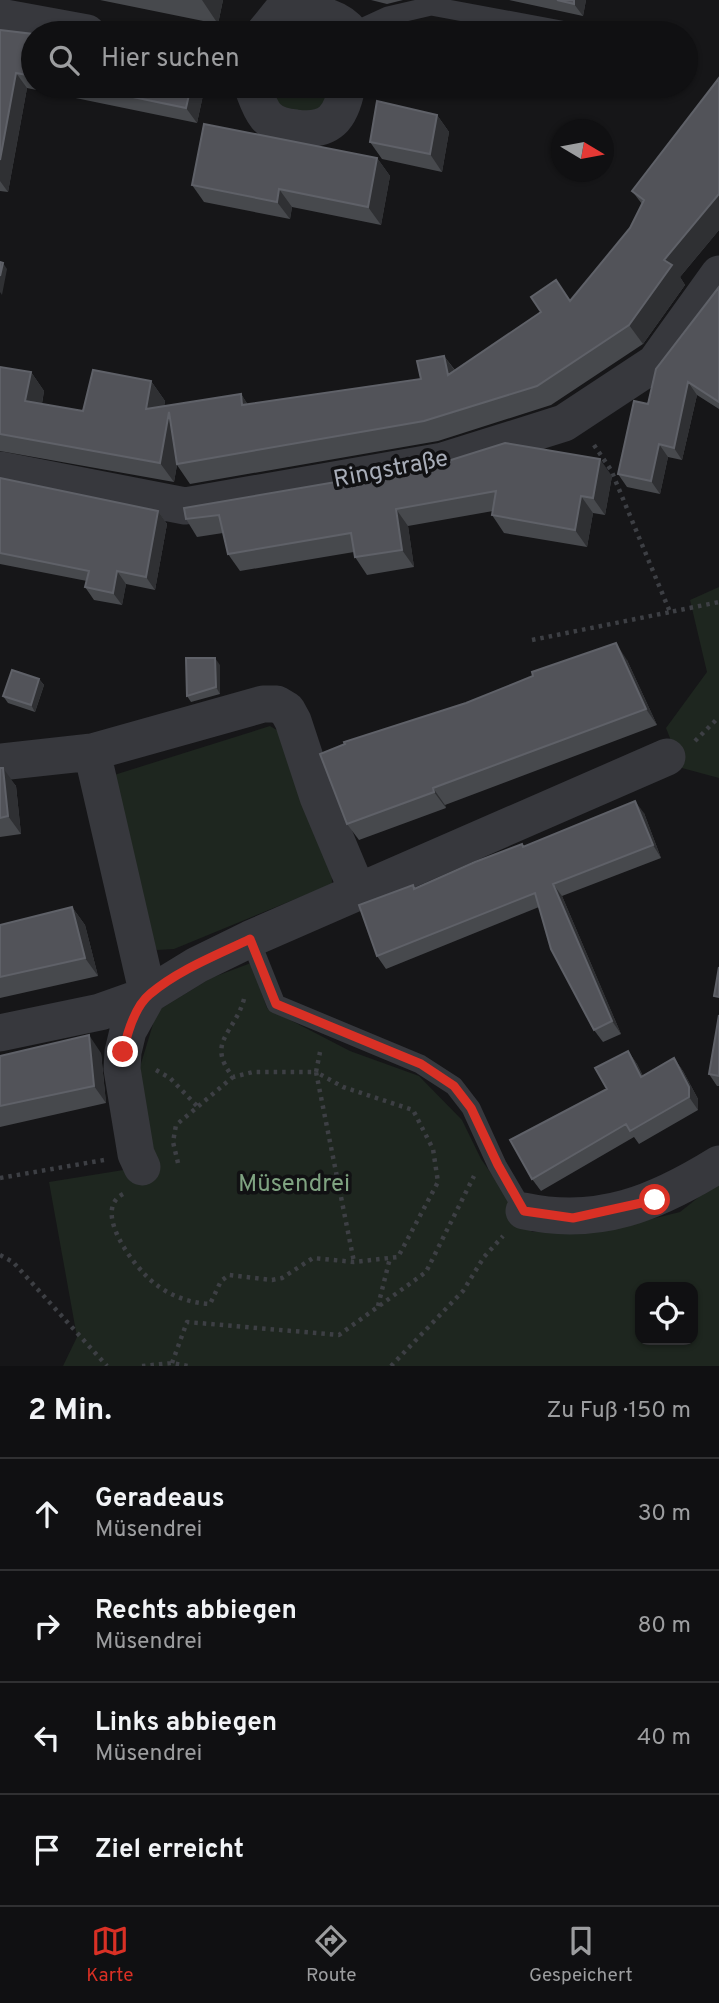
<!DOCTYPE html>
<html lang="de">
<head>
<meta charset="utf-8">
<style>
	:root { --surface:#101012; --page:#1e1e20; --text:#f1f3f6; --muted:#9c9d9f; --line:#303032; --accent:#d93025 }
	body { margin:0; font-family:Overpass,sans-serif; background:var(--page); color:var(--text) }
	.controls { position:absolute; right:21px; bottom:21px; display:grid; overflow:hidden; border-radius:14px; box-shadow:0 2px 5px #0004 }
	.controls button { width:63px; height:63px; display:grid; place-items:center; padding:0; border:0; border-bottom:2px solid var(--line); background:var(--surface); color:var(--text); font:35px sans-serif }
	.compass { position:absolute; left:551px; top:119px; width:63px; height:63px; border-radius:50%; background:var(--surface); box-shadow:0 2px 5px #0004; rotate:100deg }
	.stop { position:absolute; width:21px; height:21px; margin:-16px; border:5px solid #d93025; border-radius:50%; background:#fff }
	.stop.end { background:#d93025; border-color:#fff; box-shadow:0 2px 7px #0008 }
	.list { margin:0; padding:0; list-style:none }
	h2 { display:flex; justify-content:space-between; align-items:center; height:91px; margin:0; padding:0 28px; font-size:30px }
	h2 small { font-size:23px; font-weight:400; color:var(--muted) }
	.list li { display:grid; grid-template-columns:46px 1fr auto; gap:21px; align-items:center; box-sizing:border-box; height:112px; padding:0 28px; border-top:2px solid var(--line) }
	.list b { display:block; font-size:26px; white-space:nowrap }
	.list p { margin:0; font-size:23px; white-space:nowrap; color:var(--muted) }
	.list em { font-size:23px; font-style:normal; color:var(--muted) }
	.icon { flex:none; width:38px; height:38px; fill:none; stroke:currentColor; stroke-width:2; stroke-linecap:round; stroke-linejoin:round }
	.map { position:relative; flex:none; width:719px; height:1366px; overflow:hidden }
	.search { position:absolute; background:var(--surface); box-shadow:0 2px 5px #0004; left:21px; right:21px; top:21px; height:77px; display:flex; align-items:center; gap:18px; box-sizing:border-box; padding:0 24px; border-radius:38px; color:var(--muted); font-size:26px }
	.sheet { height:539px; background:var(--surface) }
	nav { display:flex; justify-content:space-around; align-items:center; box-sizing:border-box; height:98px; border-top:2px solid var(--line); background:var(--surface); font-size:19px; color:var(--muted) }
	nav a { display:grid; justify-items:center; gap:4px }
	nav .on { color:var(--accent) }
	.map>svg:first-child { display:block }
	.green { fill:#1e261f; fill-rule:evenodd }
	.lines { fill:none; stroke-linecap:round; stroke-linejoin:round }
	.path { stroke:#3d3f44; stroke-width:4.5; stroke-dasharray:3.5 5; stroke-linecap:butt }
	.service { stroke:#37383d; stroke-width:19 }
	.minor { stroke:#37383d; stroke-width:37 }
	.wall { fill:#47494d }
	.shaded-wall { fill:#2f3033 }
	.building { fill:#525359; stroke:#5f6168; stroke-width:2 }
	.route { stroke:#d93025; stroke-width:9 }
	.labels { text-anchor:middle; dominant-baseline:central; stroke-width:7; stroke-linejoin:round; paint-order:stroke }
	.street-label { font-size:24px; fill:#a8adb8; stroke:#111113 }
	.park-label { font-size:24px; fill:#7fa381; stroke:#111113 }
</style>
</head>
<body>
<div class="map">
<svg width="719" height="1366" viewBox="0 0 719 1366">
	<rect width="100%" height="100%" fill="#161618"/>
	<path class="green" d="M 267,86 L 336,86 L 320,114 L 279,110 Z
		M 719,587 L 719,778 L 682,768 L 666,728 L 707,672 L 690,600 Z
		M 270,726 L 280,732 L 331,850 L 332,884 L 174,949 L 157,950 L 150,940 L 111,776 Z
		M 251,963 L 267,1008 L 350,1051 L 419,1076 L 462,1120 L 481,1159 L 532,1232 L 615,1228 L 680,1212 L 719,1181 L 719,1366 L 63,1366 L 77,1337 L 49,1182 L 142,1167 L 136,1080 L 157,1011 L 211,978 ZM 640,1287 L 693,1287 L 693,1340 L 640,1340 Z"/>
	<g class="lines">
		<path class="path" d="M 594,445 L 611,470 L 670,612 L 719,602
			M 532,640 L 670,612
			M 695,741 L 719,717
			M 244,999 C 235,1033 205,1042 233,1077 L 253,1072 L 316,1072 L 354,1262
			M 156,1070 L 170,1078 L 197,1106
			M 178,1163 L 173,1142 L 176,1125 L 233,1077
			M 0,1178 L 104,1160
			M 123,1194 C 91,1211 135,1268 154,1283 C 170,1296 190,1303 210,1304 L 221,1281 L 229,1275 L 272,1280 L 282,1278 L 313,1258 L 354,1262 L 398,1257 L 438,1182 L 433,1149 L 413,1110 L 343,1087 L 316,1072 L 320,1052
			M 0,1255 L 13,1262 L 107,1366
			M 378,1306 L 390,1258
			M 172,1363 L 187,1322 L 339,1335 L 426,1272 L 474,1176
			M 142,1366 L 172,1363 L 188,1366
			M 391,1366 L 463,1291 L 484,1257 L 503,1236"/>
		<path class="service" d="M 351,33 L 388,16 L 431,6 L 577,33
			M 250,939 L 276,1004 L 420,1064 L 454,1086 L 471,1108 L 497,1165 L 524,1211"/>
		<path class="minor" d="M 0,17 L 87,33
			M 264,33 L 281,12 C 305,11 336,13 351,33
			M 252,86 C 256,96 259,107 266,116 C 273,124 285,127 296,128 C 330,132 341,118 347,86
			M 0,470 L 185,506 L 443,461 L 564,423 L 655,363 L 719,274
			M 92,752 L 148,995 L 197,965 L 250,939 L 667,757
			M 0,762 L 92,752 L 263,704 L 277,704 L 287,710 L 293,721 L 318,797 L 357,890
			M 0,1033 L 100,1012 L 148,995 L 128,1031 L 123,1052 L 122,1069 L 136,1154 L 142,1167
			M 524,1211 C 599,1227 656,1203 719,1164"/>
	</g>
	<path class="wall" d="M 100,0 L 223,0 L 218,24 Z
		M 371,0 L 403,0 L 387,4 Z
		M 509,0 L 586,0 L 583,16 Z
		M 0,30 L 33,34 L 33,86 L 205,86 L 197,123 L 27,88 L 8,192 L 0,191 Z
		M 719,78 L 719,230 L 680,277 L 685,285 L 643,344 L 551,405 L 438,441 L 190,484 L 177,465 L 174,482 L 0,451 L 0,367 L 31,372 L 44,391 L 42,404 L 83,411 L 151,381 L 165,401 L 164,407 L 241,394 L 248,405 L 421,379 L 444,356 L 455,370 L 571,300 L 630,228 L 642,204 L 632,191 Z
		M 437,115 L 449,132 L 442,172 L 382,159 L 370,142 Z
		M 377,158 L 390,176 L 381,225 L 292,207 L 290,219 L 204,202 L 192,185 Z
		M 719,287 L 719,409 L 697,395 L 682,460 L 668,457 L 660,494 L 627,487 L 618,474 L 648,404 Z
		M 612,476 L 605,515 L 593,513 L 587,547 L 504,533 L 492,515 L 493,511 L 408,526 L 414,567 L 367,575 L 355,557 L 354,552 L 240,571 L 228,554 L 223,533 L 197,537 L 186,519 L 184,508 Z
		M 0,478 L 158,511 L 167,524 L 155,590 L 126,584 L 122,605 L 94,600 L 85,587 L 87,581 L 0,564 Z
		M 627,660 L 657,725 L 445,805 L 446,808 L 359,840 L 347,824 Z
		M 220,665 L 220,694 L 191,702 L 187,696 Z
		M 39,679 L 44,685 L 35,712 L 8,703 L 3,696 Z
		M 0,768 L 16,786 L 21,834 L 0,837 Z
		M 644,813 L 661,858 L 562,896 L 621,1034 L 603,1042 L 594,1030 L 539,907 L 386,969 L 377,956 L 415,889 L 522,844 L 524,847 Z
		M 72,907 L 85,925 L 98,976 L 0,998 L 0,925 Z
		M 719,1015 L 719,1086 L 717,1086 L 709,1074 Z
		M 628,1051 L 637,1064 L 643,1076 L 674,1058 L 683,1071 L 698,1099 L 698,1110 L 639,1144 L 634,1137 L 541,1191 L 532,1179 L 607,1089 Z
		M 101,1053 L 106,1103 L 0,1127 L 0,1056 Z"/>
	<path class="shaded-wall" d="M 202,0 L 223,0 L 218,24 Z
		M 574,0 L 586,0 L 583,16 L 574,4 Z
		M 16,73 L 27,88 L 8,192 L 0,181 L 0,160 Z
		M 191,86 L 205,86 L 197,123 L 186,108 Z
		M 437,115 L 449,132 L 442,172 L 430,154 Z
		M 377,158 L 390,176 L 381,225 L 368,207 Z
		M 279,189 L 292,207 L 290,219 L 277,202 Z
		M 719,194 L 719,230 L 680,277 L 685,285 L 643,344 L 629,325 L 664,260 Z
		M 3,263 L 7,269 L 2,295 L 0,292 L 0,276 Z
		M 444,356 L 458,375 L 448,375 Z
		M 31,372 L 44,391 L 39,420 L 25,401 Z
		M 151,381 L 165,401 L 160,429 L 146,409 Z
		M 688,382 L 697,395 L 682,460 L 674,448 Z
		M 241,394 L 254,414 L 242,405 Z
		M 169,412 L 183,431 L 174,482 L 160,463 Z
		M 659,444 L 668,457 L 660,494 L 651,481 Z
		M 600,459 L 612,476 L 605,515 L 593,498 Z
		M 581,496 L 593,513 L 587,547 L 575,530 Z
		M 396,509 L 408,526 L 414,567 L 402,550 Z
		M 158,511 L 167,524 L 155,590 L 146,577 Z
		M 117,571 L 126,584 L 122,605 L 113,593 Z
		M 616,643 L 627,660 L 657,725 L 646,709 Z
		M 215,658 L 220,665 L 220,694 L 216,687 Z
		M 39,679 L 44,685 L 35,712 L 31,705 Z
		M 3,768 L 16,786 L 21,834 L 8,816 Z
		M 433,788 L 445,805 L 446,808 L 434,792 Z
		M 635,801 L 644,813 L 661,858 L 653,845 Z
		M 553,884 L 562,896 L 621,1034 L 612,1021 Z
		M 72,907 L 85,925 L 98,976 L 85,958 Z
		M 89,1035 L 101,1053 L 106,1103 L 94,1086 Z
		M 628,1051 L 637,1064 L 650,1090 L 641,1077 Z
		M 674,1058 L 683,1071 L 698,1099 L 698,1110 L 689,1097 Z"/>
	<path class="building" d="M 557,0 L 574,0 L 574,4 Z
		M 606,25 L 623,33 L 601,33 Z
		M 0,30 L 33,34 L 33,76 L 16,73 L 0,160 Z
		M 719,78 L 719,194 L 664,260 L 672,265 L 629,325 L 537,386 L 424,421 L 177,464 L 169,412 L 160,463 L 0,434 L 0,367 L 31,372 L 25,401 L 83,411 L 93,370 L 151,381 L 146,409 L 241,394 L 242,405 L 421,379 L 417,361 L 444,356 L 448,375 L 541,312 L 531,297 L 556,280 L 570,301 L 630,228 L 644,200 L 632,191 Z
		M 80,86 L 191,86 L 186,108 Z
		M 377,101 L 437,115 L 430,154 L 370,142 Z
		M 204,124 L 377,158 L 368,207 L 279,189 L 277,202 L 192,185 Z
		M 0,262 L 3,263 L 0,276 Z
		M 719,287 L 719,402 L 688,382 L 674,448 L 659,444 L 651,481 L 618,474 L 634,401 L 648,404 L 656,369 Z
		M 505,443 L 600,459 L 593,498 L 581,496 L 575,530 L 492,515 L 496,491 L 396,509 L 402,550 L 355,557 L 351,533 L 228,554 L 219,515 L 186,519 L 184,508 L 435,465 Z
		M 0,478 L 158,511 L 146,577 L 117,571 L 113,593 L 85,587 L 89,571 L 0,553 Z
		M 616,643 L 646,709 L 433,788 L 434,792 L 347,824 L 320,754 L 345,744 L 344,742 L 466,703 L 533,676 L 532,672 Z
		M 186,658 L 215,658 L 216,687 L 187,696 Z
		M 12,670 L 39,679 L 31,705 L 3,696 Z
		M 0,768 L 3,768 L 8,816 L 0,818 Z
		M 635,801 L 653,845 L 553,884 L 612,1021 L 594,1030 L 551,949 L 535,893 L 377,956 L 359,905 L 413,885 L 414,889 L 475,862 L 522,844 L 523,847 Z
		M 72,907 L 85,958 L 0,977 L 0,925 Z
		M 719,967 L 719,997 L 714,996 Z
		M 719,1015 L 719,1076 L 709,1074 Z
		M 89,1035 L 94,1086 L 0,1106 L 0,1056 Z
		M 628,1051 L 641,1077 L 674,1058 L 689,1087 L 689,1097 L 630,1131 L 626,1124 L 532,1179 L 510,1140 L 607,1089 L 595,1068 Z"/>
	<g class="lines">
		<path class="route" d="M 123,1052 C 127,1034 135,1006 150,994 C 178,970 217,955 250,939 L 276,1004 L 421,1064 L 454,1086 L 471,1108 L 498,1165 L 524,1211 L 573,1218 L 655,1200"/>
	</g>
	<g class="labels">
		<g class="street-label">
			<text transform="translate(391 470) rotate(-11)">Ringstraße</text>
		</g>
		<g class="park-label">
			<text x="294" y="1185">Müsendrei</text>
		</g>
	</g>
</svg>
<div class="controls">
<button><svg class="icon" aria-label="locate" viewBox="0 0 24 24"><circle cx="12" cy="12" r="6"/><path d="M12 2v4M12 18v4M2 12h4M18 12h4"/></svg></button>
</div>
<svg class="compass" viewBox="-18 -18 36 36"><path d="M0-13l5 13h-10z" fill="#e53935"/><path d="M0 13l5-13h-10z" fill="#9c9d9f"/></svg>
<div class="stop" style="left:655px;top:1200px"></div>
<div class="stop end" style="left:123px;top:1052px"></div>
<div class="search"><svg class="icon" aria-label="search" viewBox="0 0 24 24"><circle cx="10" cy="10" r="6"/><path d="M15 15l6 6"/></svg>Hier suchen</div>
</div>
<section class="sheet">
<h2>2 Min.<small>Zu Fuß · 150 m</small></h2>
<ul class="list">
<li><svg class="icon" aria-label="ahead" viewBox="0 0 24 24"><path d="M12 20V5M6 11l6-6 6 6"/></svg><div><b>Geradeaus</b><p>Müsendrei</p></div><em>30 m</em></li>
<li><svg class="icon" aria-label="right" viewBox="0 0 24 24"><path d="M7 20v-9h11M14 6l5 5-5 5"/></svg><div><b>Rechts abbiegen</b><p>Müsendrei</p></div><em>80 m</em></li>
<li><svg class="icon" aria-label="left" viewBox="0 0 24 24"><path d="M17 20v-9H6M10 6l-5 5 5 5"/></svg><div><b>Links abbiegen</b><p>Müsendrei</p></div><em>40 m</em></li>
<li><svg class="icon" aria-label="arrive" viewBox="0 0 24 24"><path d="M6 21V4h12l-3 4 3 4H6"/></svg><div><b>Ziel erreicht</b></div></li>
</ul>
</section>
<nav>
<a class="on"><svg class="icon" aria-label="map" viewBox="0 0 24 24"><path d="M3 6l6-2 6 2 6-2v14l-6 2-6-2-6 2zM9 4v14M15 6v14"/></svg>Karte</a>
<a><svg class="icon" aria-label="directions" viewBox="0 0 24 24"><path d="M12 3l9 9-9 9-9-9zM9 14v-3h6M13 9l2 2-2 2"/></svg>Route</a>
<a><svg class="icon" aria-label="saved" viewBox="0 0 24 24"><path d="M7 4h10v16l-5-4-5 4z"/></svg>Gespeichert</a>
</nav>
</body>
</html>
